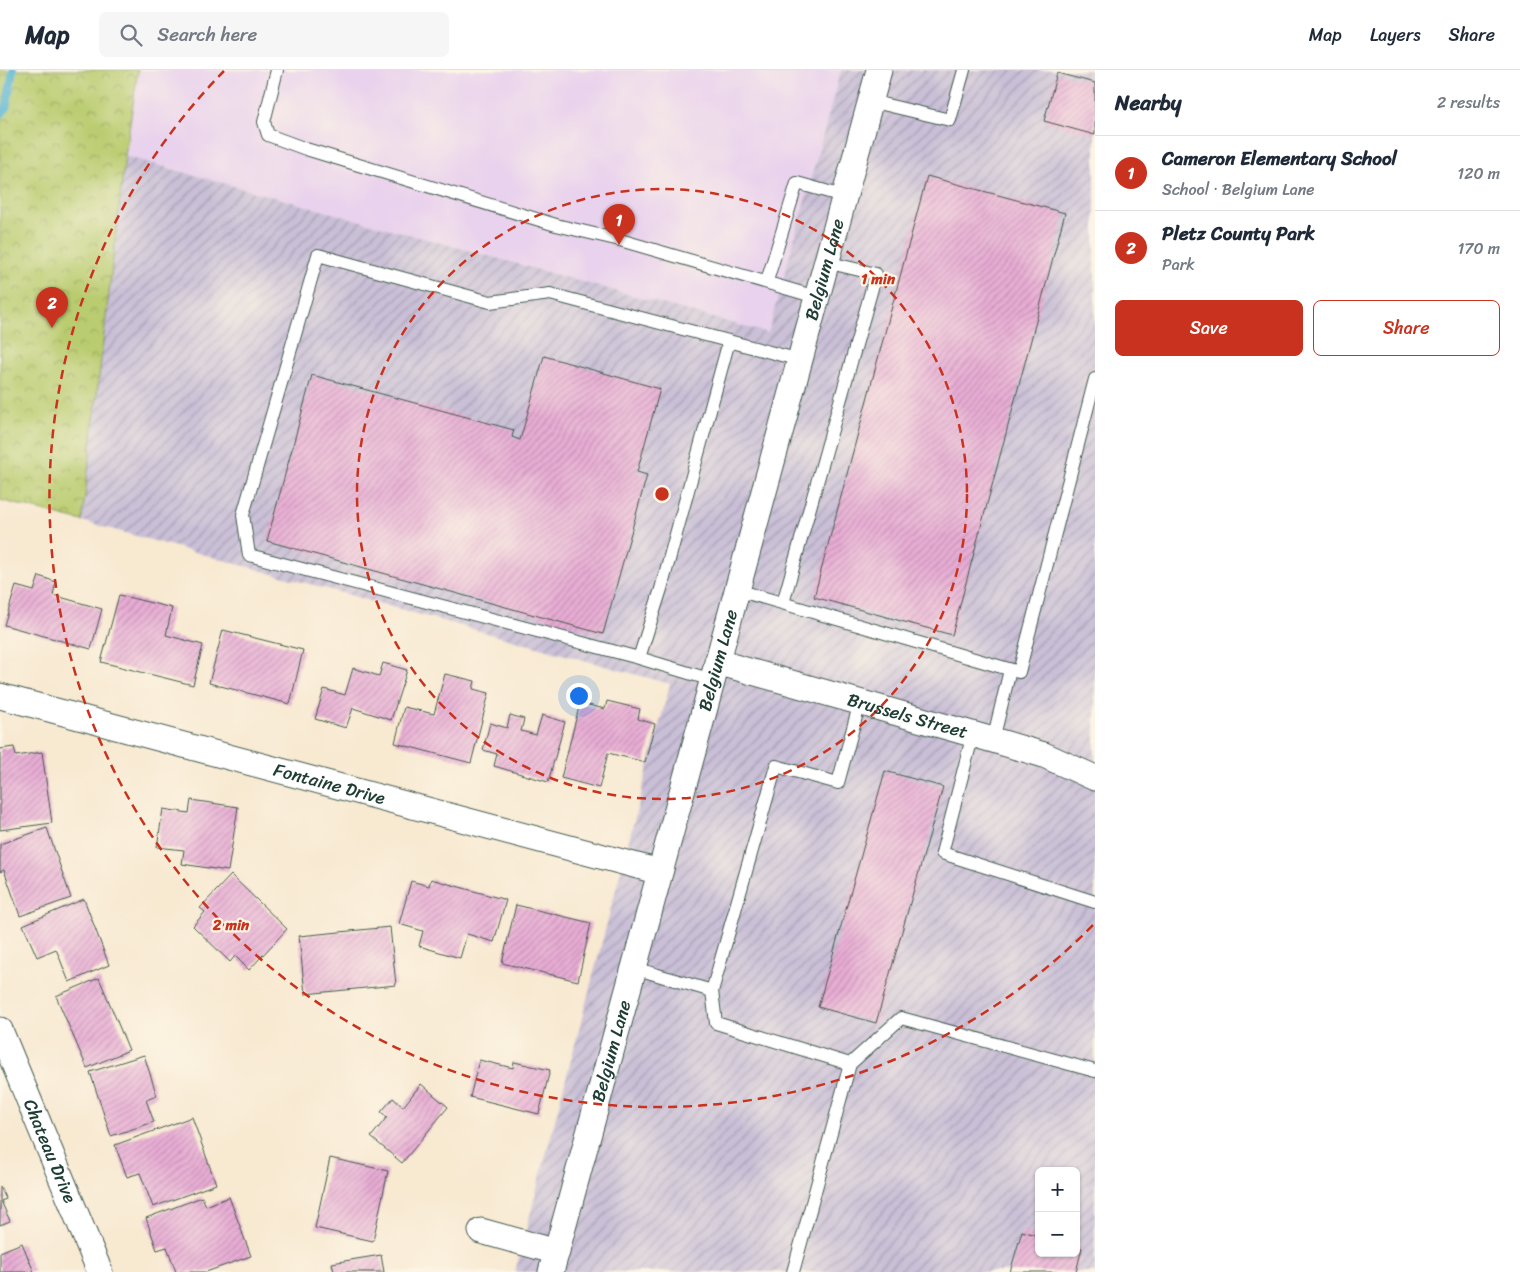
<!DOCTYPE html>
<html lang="en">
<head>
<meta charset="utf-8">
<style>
	:root { --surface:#fff; --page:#f6f6f7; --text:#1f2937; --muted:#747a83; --line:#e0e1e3; --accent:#c8321e }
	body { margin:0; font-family:Sriracha,sans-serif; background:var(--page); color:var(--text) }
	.controls { position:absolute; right:15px; bottom:15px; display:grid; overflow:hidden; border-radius:8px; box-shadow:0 1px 4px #0004 }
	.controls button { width:45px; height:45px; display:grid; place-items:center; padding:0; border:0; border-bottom:1px solid var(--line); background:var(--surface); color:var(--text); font:25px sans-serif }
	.you { position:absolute; left:578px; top:625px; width:18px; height:18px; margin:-12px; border:4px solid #fff; border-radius:50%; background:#1a73e8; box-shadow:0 0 0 8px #1a73e833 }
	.badge { display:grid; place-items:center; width:32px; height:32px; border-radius:50%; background:var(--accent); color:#fff; font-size:16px; font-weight:700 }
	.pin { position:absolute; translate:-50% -41px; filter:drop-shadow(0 1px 2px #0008) }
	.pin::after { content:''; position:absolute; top:26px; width:18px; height:15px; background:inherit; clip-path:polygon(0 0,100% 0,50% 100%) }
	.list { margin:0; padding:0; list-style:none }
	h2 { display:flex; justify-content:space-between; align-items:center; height:65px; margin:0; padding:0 20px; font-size:21px }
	h2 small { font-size:16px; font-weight:400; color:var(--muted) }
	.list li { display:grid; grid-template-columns:32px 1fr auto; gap:15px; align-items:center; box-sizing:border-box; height:75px; padding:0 20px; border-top:1px solid var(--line) }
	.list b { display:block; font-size:19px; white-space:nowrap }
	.list p { margin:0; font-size:16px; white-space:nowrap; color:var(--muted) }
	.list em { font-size:16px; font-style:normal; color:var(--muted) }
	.actions { display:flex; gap:10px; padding:15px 20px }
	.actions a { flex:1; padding:11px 0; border:1px solid var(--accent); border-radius:8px; text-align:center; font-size:18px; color:var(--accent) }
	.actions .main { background:var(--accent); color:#fff }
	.icon { flex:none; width:28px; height:28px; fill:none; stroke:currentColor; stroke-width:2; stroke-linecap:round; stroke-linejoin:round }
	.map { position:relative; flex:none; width:1095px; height:1202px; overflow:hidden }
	header { display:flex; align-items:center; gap:30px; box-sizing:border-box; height:70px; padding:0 25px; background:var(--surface); border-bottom:1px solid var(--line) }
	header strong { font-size:24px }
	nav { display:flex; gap:28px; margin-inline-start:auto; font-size:18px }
	.search { width:350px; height:45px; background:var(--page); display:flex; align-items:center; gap:12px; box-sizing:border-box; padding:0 18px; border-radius:8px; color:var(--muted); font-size:19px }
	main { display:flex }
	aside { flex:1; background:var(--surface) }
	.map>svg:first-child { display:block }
	.built { fill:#e9d2ed }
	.industrial { fill:url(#industrial-furrows); fill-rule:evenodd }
	.park { fill:url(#park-crowns); stroke:#6c8452 }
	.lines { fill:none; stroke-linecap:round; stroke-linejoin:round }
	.stream { stroke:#53b3d2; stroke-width:8 }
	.building { fill:url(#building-hatch) }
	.lane-casing { stroke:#40574c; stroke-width:14 }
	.street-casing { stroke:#40574c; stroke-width:27 }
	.lane { stroke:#fff; stroke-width:12 }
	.street { stroke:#fff; stroke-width:25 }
	.ring { fill:none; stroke:#c8321e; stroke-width:2.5; stroke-dasharray:9 6 }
	.labels { text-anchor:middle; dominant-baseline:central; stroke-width:4.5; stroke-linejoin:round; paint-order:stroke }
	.street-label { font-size:18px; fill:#1f3d34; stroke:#fcf5e5 }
	.centre { fill:#c8321e; stroke:#fcf5e5; stroke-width:2.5 }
	.ring-label { font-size:15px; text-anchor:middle; font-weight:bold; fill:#c8321e; stroke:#fcf5e5; stroke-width:4.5; stroke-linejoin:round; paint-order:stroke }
</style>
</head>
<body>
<header>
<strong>Map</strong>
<div class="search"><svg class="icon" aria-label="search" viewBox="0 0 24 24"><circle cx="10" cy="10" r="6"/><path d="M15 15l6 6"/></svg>Search here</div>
<nav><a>Map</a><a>Layers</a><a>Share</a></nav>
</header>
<main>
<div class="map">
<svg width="1095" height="1202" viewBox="0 0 1095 1202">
	<defs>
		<pattern id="industrial-furrows" width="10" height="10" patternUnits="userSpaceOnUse" patternTransform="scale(1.25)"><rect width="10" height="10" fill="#c9bfd7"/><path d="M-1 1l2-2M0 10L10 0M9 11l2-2" fill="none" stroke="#a39caf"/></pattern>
		<pattern id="park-crowns" width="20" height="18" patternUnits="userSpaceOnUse" patternTransform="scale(1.25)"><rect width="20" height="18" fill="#bacc70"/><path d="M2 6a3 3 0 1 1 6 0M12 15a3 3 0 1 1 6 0" fill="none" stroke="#97a75d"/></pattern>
		<pattern id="building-hatch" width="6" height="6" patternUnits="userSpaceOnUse" patternTransform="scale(1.25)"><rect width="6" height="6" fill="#e9add5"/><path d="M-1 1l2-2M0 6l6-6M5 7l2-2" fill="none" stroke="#bc8eae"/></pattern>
	</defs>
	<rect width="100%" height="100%" fill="#fcf5e5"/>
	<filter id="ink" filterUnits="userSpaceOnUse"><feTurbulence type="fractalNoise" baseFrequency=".02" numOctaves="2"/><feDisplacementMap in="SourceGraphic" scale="10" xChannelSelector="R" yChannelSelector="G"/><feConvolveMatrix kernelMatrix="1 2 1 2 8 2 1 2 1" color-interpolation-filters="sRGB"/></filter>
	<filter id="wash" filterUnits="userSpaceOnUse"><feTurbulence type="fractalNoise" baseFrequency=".0096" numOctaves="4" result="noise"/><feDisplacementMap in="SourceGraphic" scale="20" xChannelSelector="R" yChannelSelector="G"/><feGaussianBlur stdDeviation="1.12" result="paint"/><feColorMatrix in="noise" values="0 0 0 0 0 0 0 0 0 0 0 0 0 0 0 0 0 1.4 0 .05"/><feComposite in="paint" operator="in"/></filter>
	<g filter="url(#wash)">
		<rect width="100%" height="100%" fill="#f8e9d1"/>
		<path class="built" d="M 138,0 L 841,0 L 768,263 L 125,86 Z"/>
		<path class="industrial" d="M 841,0 L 1095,0 L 1095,1202 L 515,1202 L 670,614 L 82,451 L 125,86 L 768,263 ZM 1039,1101 L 1076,1101 L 1076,1183 L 1039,1183 Z"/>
		<path class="park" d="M 0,0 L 138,0 L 125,86 L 82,451 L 0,430 Z"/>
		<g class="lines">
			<path class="stream" d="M 0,45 L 6,39 L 13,0"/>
		</g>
		<g id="blocks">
			<path class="building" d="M 1057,3 L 1095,13 L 1095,65 L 1044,51 Z
				M 927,106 L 1065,143 L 952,565 L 814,527 Z
				M 544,286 L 660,319 L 637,402 L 647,405 L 603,564 L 267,471 L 312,305 L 514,360 L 512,367 L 520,370 Z
				M 39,506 L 56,512 L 53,525 L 102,539 L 91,579 L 4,555 L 16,516 L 34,521 Z
				M 119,525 L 172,538 L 166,565 L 203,575 L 193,615 L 101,592 Z
				M 223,560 L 303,580 L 290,634 L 209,613 Z
				M 383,593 L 407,600 L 391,650 L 353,638 L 346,658 L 315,649 L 324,619 L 345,625 L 353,598 L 379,606 Z
				M 445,604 L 475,611 L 473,619 L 489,623 L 471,693 L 395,673 L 404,637 L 434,644 Z
				M 607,631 L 640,639 L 638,649 L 655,654 L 645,692 L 608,683 L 599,718 L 561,708 L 580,633 L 605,639 Z
				M 510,645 L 524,649 L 521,661 L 536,665 L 542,645 L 565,652 L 548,712 L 494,696 L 497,684 L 483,680 L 490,653 L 507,658 Z
				M 14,677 L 16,686 L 42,682 L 52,753 L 0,760 L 0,679 Z
				M 885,701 L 943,717 L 876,953 L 818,937 Z
				M 191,730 L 238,737 L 228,801 L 182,794 L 184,780 L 157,777 L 163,739 L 189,743 Z
				M 47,758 L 71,828 L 20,846 L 4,800 L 0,802 L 0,774 Z
				M 231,805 L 287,859 L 249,900 L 235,886 L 230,892 L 193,856 L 205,842 L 200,838 Z
				M 431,809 L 506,830 L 494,872 L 467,864 L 460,888 L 419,876 L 423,861 L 399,854 L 411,811 L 429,816 Z
				M 84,829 L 109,895 L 69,912 L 56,879 L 37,887 L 23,855 Z
				M 516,835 L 591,853 L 578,911 L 502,893 Z
				M 390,857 L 396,915 L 305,924 L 299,866 Z
				M 99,908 L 129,980 L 87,998 L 56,926 Z
				M 144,985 L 157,1026 L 146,1030 L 154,1052 L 111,1066 L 90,1002 Z
				M 479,990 L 513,998 L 514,992 L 550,1000 L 539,1044 L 470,1027 Z
				M 421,1014 L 448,1037 L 402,1093 L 371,1067 L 387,1047 L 381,1042 L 393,1028 L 403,1037 Z
				M 192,1047 L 216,1114 L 153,1137 L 140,1103 L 127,1107 L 115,1075 Z
				M 330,1088 L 388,1101 L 373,1171 L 315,1158 Z
				M 0,1116 L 6,1129 L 1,1131 L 10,1151 L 0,1155 Z
				M 202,1127 L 206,1136 L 229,1127 L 251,1186 L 206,1202 L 176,1202 L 167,1177 L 157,1180 L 146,1148 Z
				M 1022,1161 L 1039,1166 L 1039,1183 L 1076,1183 L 1076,1176 L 1082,1178 L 1076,1202 L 1010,1202 Z
				M 22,1173 L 34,1202 L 0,1202 L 0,1182 Z
				M 381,1185 L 384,1202 L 334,1202 L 332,1193 Z"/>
		</g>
	</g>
	<g filter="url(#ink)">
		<use href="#blocks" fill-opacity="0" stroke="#40574c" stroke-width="1"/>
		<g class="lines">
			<defs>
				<path id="lane" d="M 277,0 L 264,52 L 268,65 L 306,79 L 556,155 L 620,170 L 816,227
					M 870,31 L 950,50 L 964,0
					M 767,211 L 797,113 L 843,126
					M 737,520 L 1019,602 L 1095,309
					M 783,533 L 876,204 L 826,192
					M 639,588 L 249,485 L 243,445 L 318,185 L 490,232 L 550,224 L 800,290
					M 712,610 L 639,588 L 661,519 L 729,271
					M 973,664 L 942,783 L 1095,832
					M 993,670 L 1010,600
					M 634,898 L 712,921 L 776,696 L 838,713 L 860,632
					M 712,921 L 716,953 L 850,994 L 901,948 L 1095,1001
					M 793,1202 L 850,994"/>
				<g id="street">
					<path id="s1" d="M 717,592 L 993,670 L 1044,685 L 1095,708"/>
					<path id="s2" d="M 0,626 L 660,802"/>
					<path id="s3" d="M 0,960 L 100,1202"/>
					<path d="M 481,1161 L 557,1182"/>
					<path id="s4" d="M 551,1202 L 879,0"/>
				</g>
			</defs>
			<use href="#lane" class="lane-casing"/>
			<use href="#street" class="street-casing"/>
			<use href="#lane" class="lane"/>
			<use href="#street" class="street"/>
		</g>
	</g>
	<g class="ring">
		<circle cx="662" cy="424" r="305"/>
		<path d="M1093 855A609 609 0 0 1 224 1"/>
	</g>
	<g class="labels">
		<g class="street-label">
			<text stroke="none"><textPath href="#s4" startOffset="1039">Belgium Lane</textPath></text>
			<text stroke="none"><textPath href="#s4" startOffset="634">Belgium Lane</textPath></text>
			<text stroke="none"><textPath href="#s1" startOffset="198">Brussels Street</textPath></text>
			<text stroke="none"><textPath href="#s2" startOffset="341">Fontaine Drive</textPath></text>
			<text stroke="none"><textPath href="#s4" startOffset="229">Belgium Lane</textPath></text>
			<text stroke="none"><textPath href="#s3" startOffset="131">Chateau Drive</textPath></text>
		</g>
	</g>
	<circle cx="662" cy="424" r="8" class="centre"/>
	<g class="ring-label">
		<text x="878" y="214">1 min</text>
		<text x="231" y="860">2 min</text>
	</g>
</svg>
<div class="controls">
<button>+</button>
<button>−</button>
</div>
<div class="you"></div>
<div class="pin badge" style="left:619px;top:175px">1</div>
<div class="pin badge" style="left:52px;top:258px">2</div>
</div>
<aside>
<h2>Nearby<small>2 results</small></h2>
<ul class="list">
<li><span class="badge">1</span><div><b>Cameron Elementary School</b><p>School · Belgium Lane</p></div><em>120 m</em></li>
<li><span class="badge">2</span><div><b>Pletz County Park</b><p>Park</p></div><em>170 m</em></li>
</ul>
<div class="actions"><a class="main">Save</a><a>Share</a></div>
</aside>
</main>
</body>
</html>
